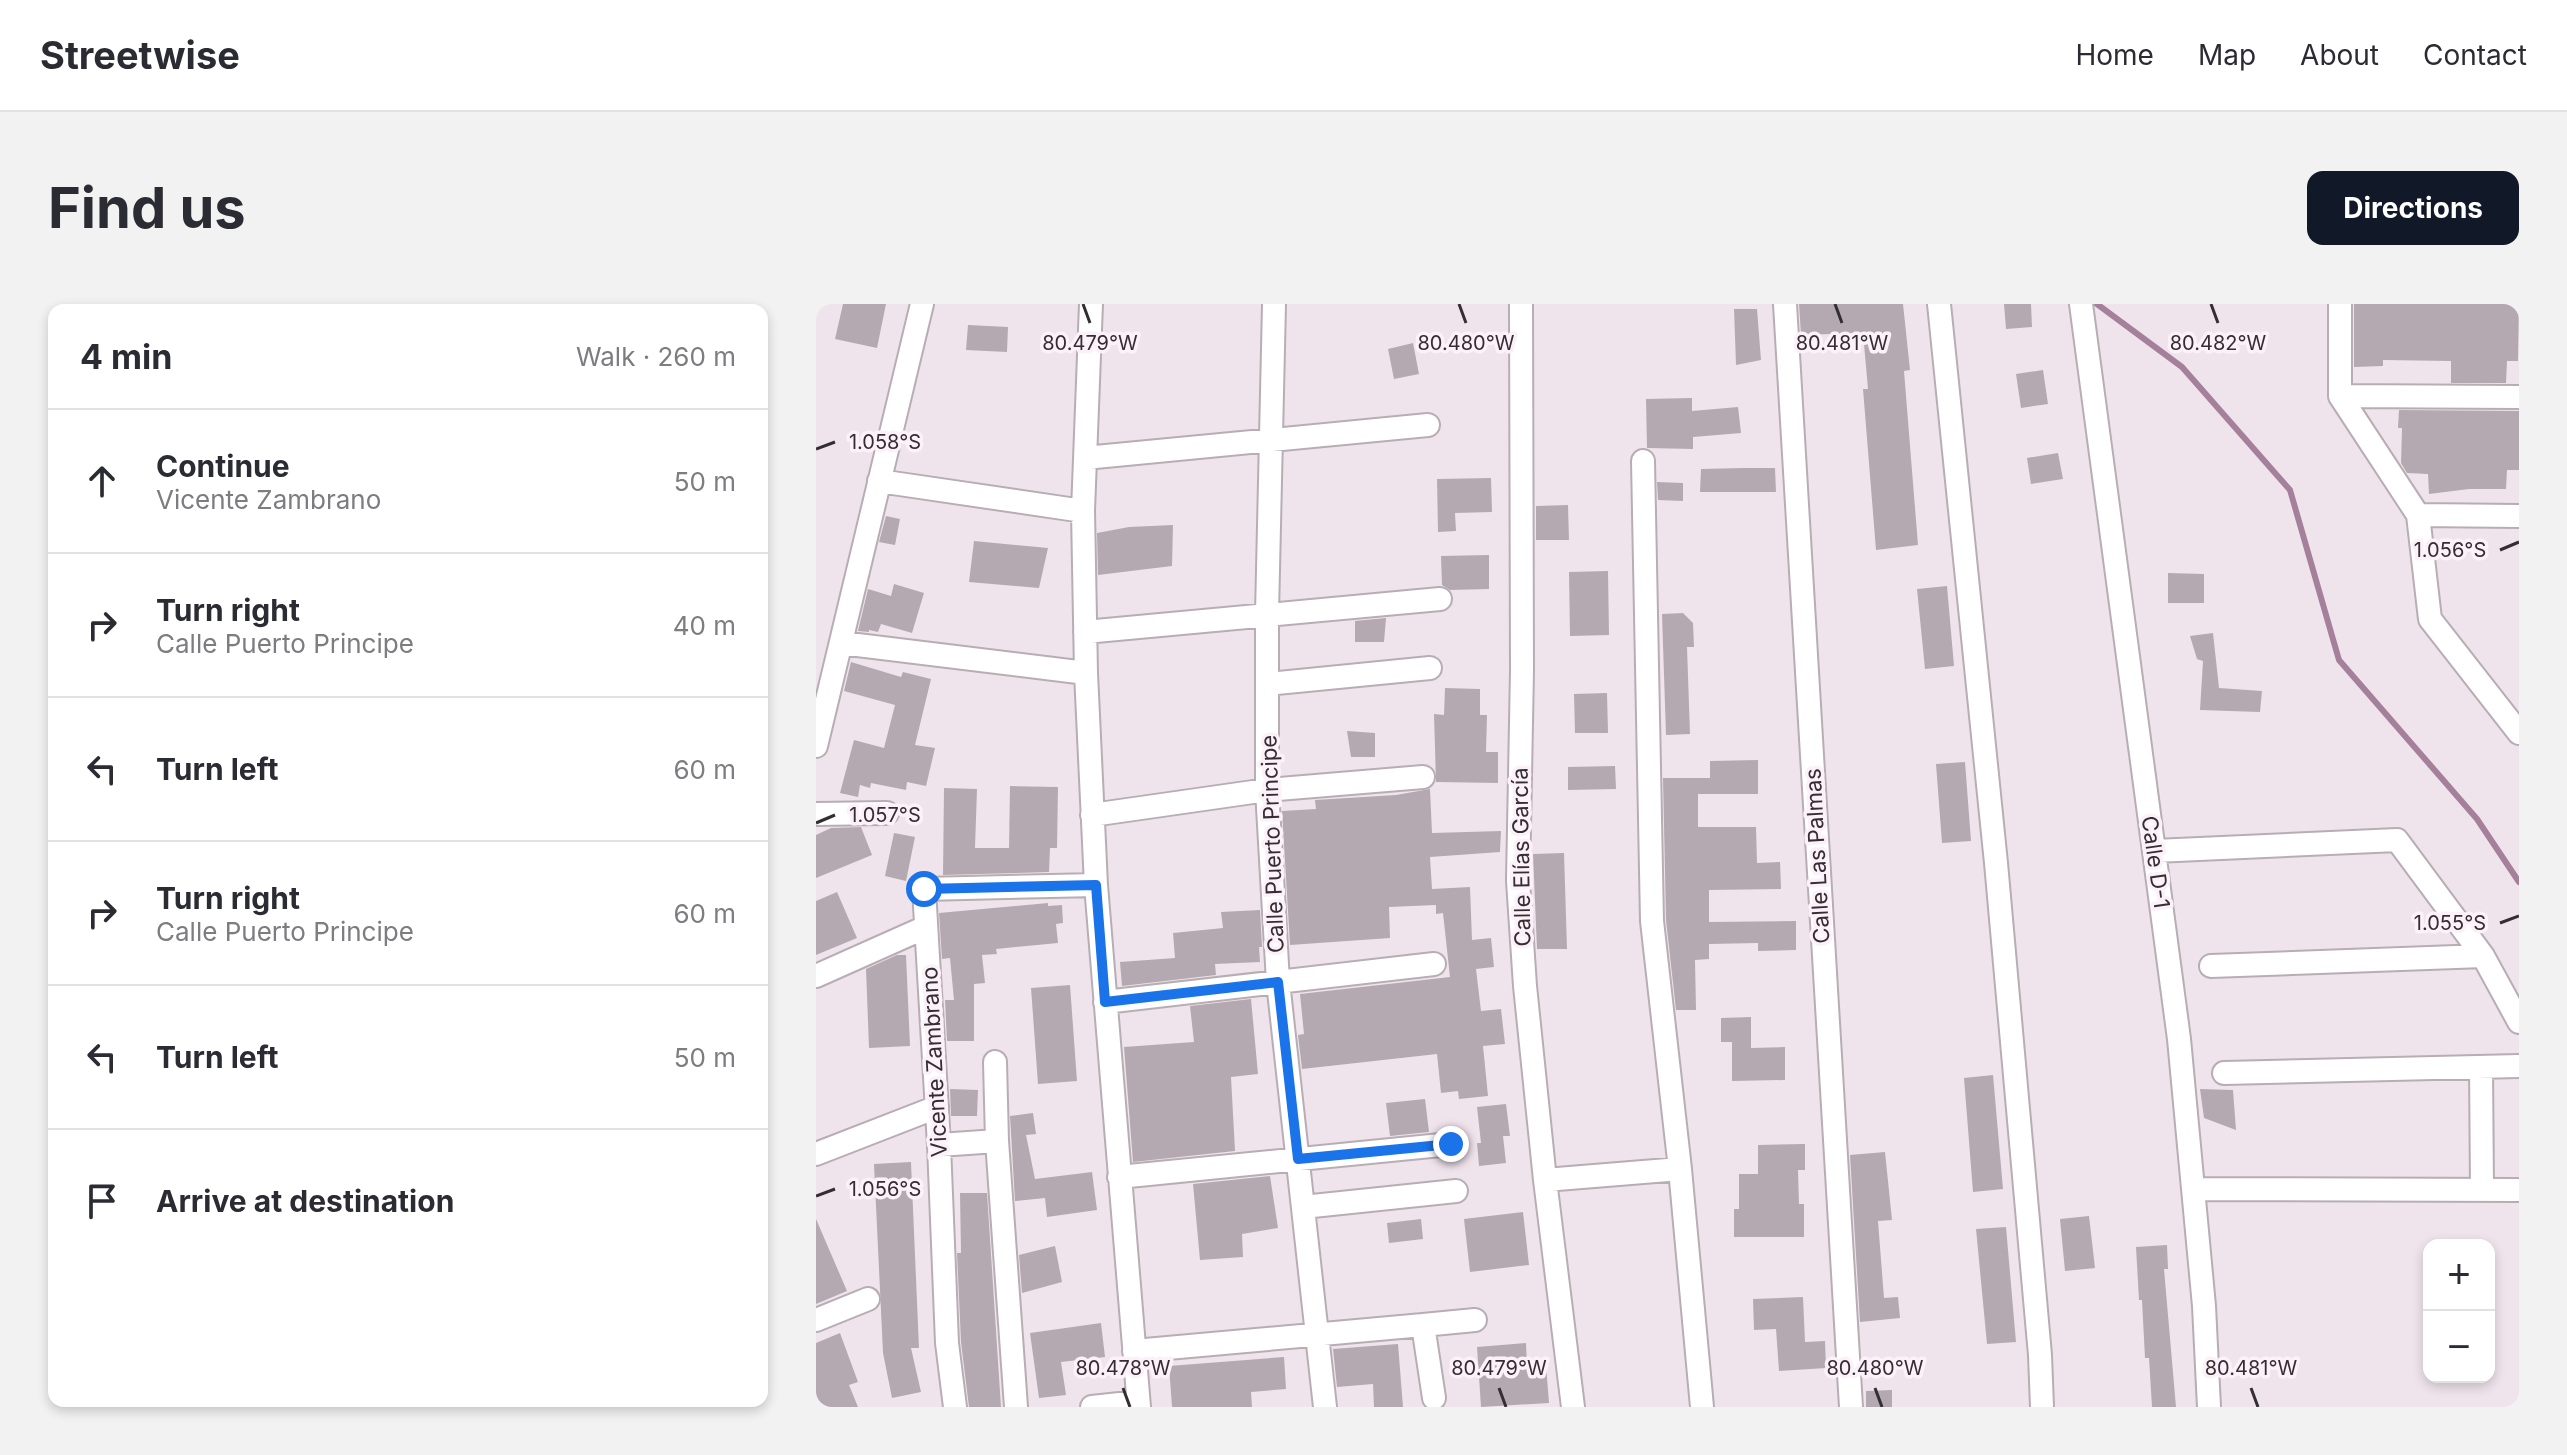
<!DOCTYPE html>
<html lang="en">
<head>
<meta charset="utf-8">
<style>
	:root { --surface:#fff; --page:#f2f2f3; --text:#2b2b33; --muted:#7c7c81; --line:#e1e1e2; --accent:#111827 }
	body { margin:0; font-family:Inter,sans-serif; background:var(--page); color:var(--text) }
	.controls { position:absolute; right:24px; bottom:24px; display:grid; overflow:hidden; border-radius:16px; box-shadow:0 4px 12px #0003 }
	.controls button { width:72px; height:72px; display:grid; place-items:center; padding:0; border:0; border-bottom:2px solid var(--line); background:var(--surface); color:var(--text); font:40px sans-serif }
	.stop { position:absolute; width:24px; height:24px; margin:-18px; border:6px solid #1a73e8; border-radius:50%; background:#fff }
	.stop.end { background:#1a73e8; border-color:#fff; box-shadow:0 2px 8px #0008 }
	.list { margin:0; padding:0; list-style:none }
	h2 { display:flex; justify-content:space-between; align-items:center; height:104px; margin:0; padding:0 32px; font-size:34px }
	h2 small { font-size:26px; font-weight:400; color:var(--muted) }
	.list li { display:grid; grid-template-columns:52px 1fr auto; gap:24px; align-items:center; box-sizing:border-box; height:144px; padding:0 32px; border-top:2px solid var(--line) }
	.list b { display:block; font-size:30px; white-space:nowrap }
	.list p { margin:0; font-size:26px; white-space:nowrap; color:var(--muted) }
	.list em { font-size:26px; font-style:normal; color:var(--muted) }
	.icon { flex:none; width:44px; height:44px; fill:none; stroke:currentColor; stroke-width:2; stroke-linecap:round; stroke-linejoin:round }
	.map { position:relative; flex:none; width:1703px; height:1103px; overflow:hidden; border-radius:16px }
	header { display:flex; align-items:center; gap:48px; box-sizing:border-box; height:112px; padding:0 40px; background:var(--surface); border-bottom:2px solid var(--line) }
	header strong { font-size:38px }
	nav { display:flex; gap:44px; margin-inline-start:auto; font-size:28px }
	.intro { display:flex; align-items:center; justify-content:space-between; box-sizing:border-box; height:192px; padding:0 48px }
	h1 { margin:0; font-size:56px }
	.button { padding:20px 36px; border-radius:16px; background:var(--accent); color:#fff; font-size:28px; font-weight:700 }
	main { display:flex; gap:48px; padding:0 48px }
	aside { flex:1; background:var(--surface); border-radius:16px; box-shadow:0 4px 12px #0003 }
	.map>svg:first-child { display:block }
	.lines { fill:none; stroke-linecap:round; stroke-linejoin:round }
	.stream { stroke:#a4809a; stroke-width:6 }
	.building { fill:#b4a9b1 }
	.minor-casing { stroke:#b8adb5; stroke-width:26 }
	.minor { stroke:#fff; stroke-width:22 }
	.route { stroke:#1a73e8; stroke-width:10 }
	.ticks { fill:none; stroke:#332e31; stroke-width:3 }
	.labels { text-anchor:middle; dominant-baseline:central; stroke-width:7; stroke-linejoin:round; paint-order:stroke }
	.street-label { font-size:22px; fill:#332e31; stroke:#fdf1f9 }
	.ticks-label { font-size:20px; text-anchor:middle; fill:#332e31; stroke:#fdf1f9; stroke-width:7; stroke-linejoin:round; paint-order:stroke }
</style>
</head>
<body>
<header>
<strong>Streetwise</strong>
<nav><a>Home</a><a>Map</a><a>About</a><a>Contact</a></nav>
</header>
<div class="intro"><h1>Find us</h1><a class="button">Directions</a></div>
<main>
<aside>
<h2>4 min<small>Walk · 260 m</small></h2>
<ul class="list">
<li><svg class="icon" aria-label="ahead" viewBox="0 0 24 24"><path d="M12 20V5M6 11l6-6 6 6"/></svg><div><b>Continue</b><p>Vicente Zambrano</p></div><em>50 m</em></li>
<li><svg class="icon" aria-label="right" viewBox="0 0 24 24"><path d="M7 20v-9h11M14 6l5 5-5 5"/></svg><div><b>Turn right</b><p>Calle Puerto Principe</p></div><em>40 m</em></li>
<li><svg class="icon" aria-label="left" viewBox="0 0 24 24"><path d="M17 20v-9H6M10 6l-5 5 5 5"/></svg><div><b>Turn left</b></div><em>60 m</em></li>
<li><svg class="icon" aria-label="right" viewBox="0 0 24 24"><path d="M7 20v-9h11M14 6l5 5-5 5"/></svg><div><b>Turn right</b><p>Calle Puerto Principe</p></div><em>60 m</em></li>
<li><svg class="icon" aria-label="left" viewBox="0 0 24 24"><path d="M17 20v-9H6M10 6l-5 5 5 5"/></svg><div><b>Turn left</b></div><em>50 m</em></li>
<li><svg class="icon" aria-label="arrive" viewBox="0 0 24 24"><path d="M6 21V4h12l-3 4 3 4H6"/></svg><div><b>Arrive at destination</b></div></li>
</ul>
</aside>
<div class="map">
<svg width="1703" height="1103" viewBox="0 0 1703 1103">
	<rect width="100%" height="100%" fill="#f0e4ec"/>
	<g class="lines">
		<path class="stream" d="M 1281,0 L 1366,63 L 1474,186 L 1523,356 L 1661,515 L 1703,578"/>
	</g>
	<path class="building" d="M 27,0 L 70,0 L 61,44 L 19,35 Z
		M 983,0 L 1087,0 L 1094,66 L 1088,67 L 1102,241 L 1060,246 L 1047,85 L 1052,85 L 1047,29 L 985,31 Z
		M 1188,0 L 1215,0 L 1216,23 L 1190,25 Z
		M 1538,0 L 1703,0 L 1702,57 L 1691,57 L 1690,79 L 1635,79 L 1635,57 L 1567,56 L 1567,62 L 1538,63 Z
		M 918,5 L 941,5 L 945,56 L 920,61 Z
		M 152,21 L 192,23 L 191,48 L 150,46 Z
		M 597,39 L 603,70 L 578,75 L 572,45 Z
		M 1227,66 L 1232,100 L 1205,104 L 1200,70 Z
		M 876,94 L 876,107 L 922,103 L 925,129 L 877,133 L 877,145 L 831,144 L 830,95 Z
		M 1583,106 L 1703,107 L 1703,166 L 1691,166 L 1690,185 L 1653,185 L 1613,190 L 1612,170 L 1591,169 L 1585,159 L 1586,124 L 1582,124 Z
		M 1242,149 L 1247,175 L 1215,180 L 1211,154 Z
		M 927,164 L 959,164 L 960,188 L 884,188 L 885,165 Z
		M 675,174 L 676,208 L 639,209 L 640,227 L 622,228 L 621,175 Z
		M 841,178 L 867,179 L 867,197 L 842,196 Z
		M 752,201 L 753,236 L 720,236 L 720,202 Z
		M 70,212 L 84,215 L 79,241 L 63,238 Z
		M 357,221 L 356,262 L 282,271 L 281,229 L 313,223 Z
		M 158,237 L 232,244 L 223,284 L 153,278 Z
		M 673,251 L 673,285 L 634,286 L 626,281 L 625,252 Z
		M 792,267 L 793,331 L 754,332 L 753,268 Z
		M 1352,269 L 1388,270 L 1388,299 L 1352,299 Z
		M 78,280 L 108,289 L 96,329 L 65,320 L 62,328 L 53,326 L 53,328 L 42,327 L 52,285 L 75,292 Z
		M 1131,282 L 1138,362 L 1109,365 L 1101,285 Z
		M 867,309 L 877,319 L 878,343 L 871,343 L 874,430 L 850,431 L 846,310 Z
		M 570,314 L 568,338 L 539,338 L 539,317 Z
		M 1397,329 L 1403,384 L 1446,387 L 1444,408 L 1384,406 L 1387,357 L 1381,355 L 1374,332 Z
		M 35,358 L 85,373 L 87,368 L 115,375 L 99,441 L 119,444 L 110,482 L 91,478 L 90,486 L 55,479 L 54,484 L 44,481 L 42,493 L 24,489 L 38,436 L 68,444 L 79,401 L 28,387 Z
		M 629,384 L 664,385 L 664,411 L 671,411 L 670,448 L 682,448 L 682,479 L 620,478 L 618,410 L 628,411 Z
		M 791,389 L 792,429 L 759,429 L 758,390 Z
		M 531,427 L 559,429 L 559,453 L 535,453 Z
		M 942,456 L 942,490 L 882,490 L 882,523 L 940,523 L 941,559 L 964,558 L 965,585 L 893,586 L 893,618 L 980,617 L 980,646 L 942,647 L 942,639 L 893,640 L 893,655 L 879,656 L 880,706 L 860,706 L 850,616 L 847,474 L 894,474 L 894,457 Z
		M 1149,458 L 1155,537 L 1126,539 L 1120,460 Z
		M 799,462 L 800,485 L 752,486 L 752,463 Z
		M 194,482 L 242,483 L 241,544 L 234,544 L 233,568 L 127,571 L 128,484 L 161,485 L 159,544 L 193,544 Z
		M 614,485 L 616,529 L 685,527 L 684,548 L 614,553 L 616,585 L 654,583 L 656,636 L 675,634 L 678,663 L 660,665 L 665,707 L 685,705 L 689,740 L 667,742 L 672,792 L 643,795 L 642,787 L 625,789 L 621,750 L 486,765 L 482,731 L 488,730 L 484,690 L 634,673 L 627,609 L 620,610 L 620,601 L 573,603 L 574,634 L 474,641 L 466,507 L 500,505 L 499,496 L 580,491 Z
		M 45,523 L 56,551 L 0,574 L 0,531 L 15,524 Z
		M 78,529 L 99,533 L 90,577 L 69,572 Z
		M 748,549 L 751,645 L 721,645 L 717,550 Z
		M 21,588 L 41,634 L 0,651 L 0,597 Z
		M 232,599 L 232,602 L 246,601 L 247,619 L 240,620 L 242,639 L 180,645 L 181,650 L 166,651 L 169,679 L 158,680 L 158,737 L 131,737 L 129,696 L 138,696 L 134,654 L 126,655 L 123,609 Z
		M 444,606 L 446,643 L 443,643 L 444,658 L 399,660 L 400,671 L 306,682 L 304,658 L 359,654 L 357,629 L 407,624 L 405,608 Z
		M 81,651 L 90,651 L 94,742 L 53,744 L 50,665 Z
		M 254,681 L 261,777 L 222,780 L 215,684 Z
		M 435,695 L 442,770 L 415,773 L 419,847 L 317,858 L 308,743 L 378,738 L 374,702 Z
		M 935,713 L 935,744 L 969,743 L 969,776 L 916,777 L 916,738 L 905,738 L 905,714 Z
		M 1177,771 L 1187,885 L 1157,888 L 1148,774 Z
		M 134,785 L 162,786 L 161,812 L 135,812 Z
		M 1384,785 L 1417,786 L 1420,826 L 1388,814 Z
		M 609,795 L 613,828 L 574,832 L 570,799 Z
		M 690,800 L 694,832 L 687,832 L 690,859 L 663,862 L 661,839 L 665,839 L 661,803 Z
		M 217,809 L 220,830 L 210,831 L 219,875 L 276,868 L 281,906 L 231,913 L 229,894 L 199,897 L 194,812 Z
		M 989,840 L 989,866 L 982,866 L 983,900 L 988,900 L 988,933 L 918,933 L 918,905 L 923,905 L 923,870 L 942,870 L 942,841 Z
		M 1069,848 L 1076,916 L 1062,917 L 1068,994 L 1082,993 L 1084,1014 L 1044,1018 L 1034,851 Z
		M 95,858 L 103,1044 L 95,1044 L 105,1088 L 76,1094 L 67,1049 L 58,860 Z
		M 454,872 L 462,924 L 426,930 L 427,953 L 384,956 L 377,880 Z
		M 144,889 L 171,889 L 185,1103 L 153,1103 L 145,1038 L 141,949 L 145,949 Z
		M 707,908 L 713,961 L 654,968 L 648,915 Z
		M 1273,912 L 1279,964 L 1249,967 L 1244,915 Z
		M 0,915 L 31,987 L 0,1000 Z
		M 605,915 L 607,935 L 573,939 L 571,919 Z
		M 1190,923 L 1200,1038 L 1171,1040 L 1160,925 Z
		M 1351,941 L 1352,965 L 1348,965 L 1360,1103 L 1336,1103 L 1333,1054 L 1329,1054 L 1326,996 L 1323,996 L 1320,943 Z
		M 239,942 L 246,978 L 206,989 L 203,951 Z
		M 987,993 L 989,1038 L 1009,1037 L 1010,1064 L 963,1067 L 960,1025 L 938,1026 L 937,995 Z
		M 285,1019 L 289,1053 L 245,1058 L 250,1091 L 223,1094 L 214,1029 Z
		M 24,1029 L 42,1078 L 33,1081 L 42,1103 L 0,1103 L 0,1039 Z
		M 710,1039 L 711,1063 L 730,1061 L 733,1099 L 665,1103 L 661,1043 Z
		M 582,1040 L 587,1103 L 558,1103 L 557,1080 L 521,1083 L 517,1045 Z
		M 468,1053 L 470,1085 L 435,1088 L 436,1103 L 356,1103 L 353,1062 Z
		M 1076,1086 L 1076,1103 L 1050,1103 L 1050,1087 Z"/>
	<g class="lines">
		<defs>
			<path id="minor" d="M 275,0 L 267,207 L 270,369 L 280,581 L 323,1103
				M 458,0 L 451,310 L 451,486 L 462,678 L 509,1103
				M 705,0 L 706,366 L 702,577 L 709,682 L 729,876 L 757,1103
				M 969,0 L 1035,1103
				M 1123,0 L 1180,559 L 1224,1051 L 1226,1103
				M 1265,0 L 1363,735 L 1388,1002 L 1393,1103
				M 1524,0 L 1524,92 L 1602,211 L 1614,315 L 1703,429
				M 1524,92 L 1703,93
				M 269,154 L 612,121
				M 827,157 L 836,617 L 864,865 L 886,1103
				M 63,177 L 267,207
				M 1602,211 L 1703,212
				M 269,328 L 624,295
				M 25,339 L 270,369
				M 451,380 L 614,364
				M 0,442 L 106,0
				M 0,510 L 71,509
				M 276,511 L 451,486 L 607,473
				M 1339,547 L 1581,536 L 1667,652 L 1703,718
				M 1395,662 L 1667,652
				M 0,672 L 110,623
				M 289,698 L 618,660
				M 179,758 L 181,837
				M 1665,763 L 1666,886
				M 1408,769 L 1703,762
				M 123,841 L 181,837 L 200,1103
				M 0,850 L 121,803
				M 303,873 L 635,840
				M 729,876 L 864,865
				M 1378,885 L 1703,886
				M 487,903 L 640,887
				M 0,1016 L 52,995
				M 607,1021 L 659,1016
				M 318,1047 L 607,1021 L 618,1094
				M 139,1103 L 131,1039 L 123,841 L 108,585 L 280,581
				M 276,1103 L 322,1098"/>
		</defs>
		<use href="#minor" class="minor-casing"/>
		<use href="#minor" class="minor"/>
	</g>
	<g class="lines">
		<path class="route" d="M 108,585 L 280,581 L 289,698 L 462,678 L 482,855 L 635,840"/>
	</g>
	<path class="ticks" d="M 267,0 L 274,19M 643,0 L 650,19M 1019,0 L 1026,19M 1395,0 L 1402,19M 0,145 L 19,138M 1684,246 L 1703,238M 0,519 L 19,511M 1684,619 L 1703,612M 0,892 L 19,885M 307,1084 L 314,1103M 683,1084 L 690,1103M 1059,1084 L 1066,1103M 1435,1084 L 1442,1103"/>
	<g class="labels">
		<g class="street-label">
			<text transform="translate(456 540) rotate(-92)">Calle Puerto Principe</text>
			<text transform="translate(1001 552) rotate(-93)">Calle Las Palmas</text>
			<text transform="translate(705 553) rotate(-91)">Calle Elías García</text>
			<text transform="translate(1340 558) rotate(82)">Calle D-1</text>
			<text transform="translate(118 758) rotate(-93)">Vicente Zambrano</text>
		</g>
	</g>
	<g class="ticks-label">
		<text x="274" y="46">80.479°W</text>
		<text x="650" y="46">80.480°W</text>
		<text x="1026" y="46">80.481°W</text>
		<text x="1402" y="46">80.482°W</text>
		<text x="69" y="145">1.058°S</text>
		<text x="1634" y="253">1.056°S</text>
		<text x="69" y="518">1.057°S</text>
		<text x="1634" y="626">1.055°S</text>
		<text x="69" y="892">1.056°S</text>
		<text x="307" y="1071">80.478°W</text>
		<text x="683" y="1071">80.479°W</text>
		<text x="1059" y="1071">80.480°W</text>
		<text x="1435" y="1071">80.481°W</text>
	</g>
</svg>
<div class="controls">
<button>+</button>
<button>−</button>
</div>
<div class="stop" style="left:108px;top:585px"></div>
<div class="stop end" style="left:635px;top:840px"></div>
</div>
</main>
</body>
</html>
